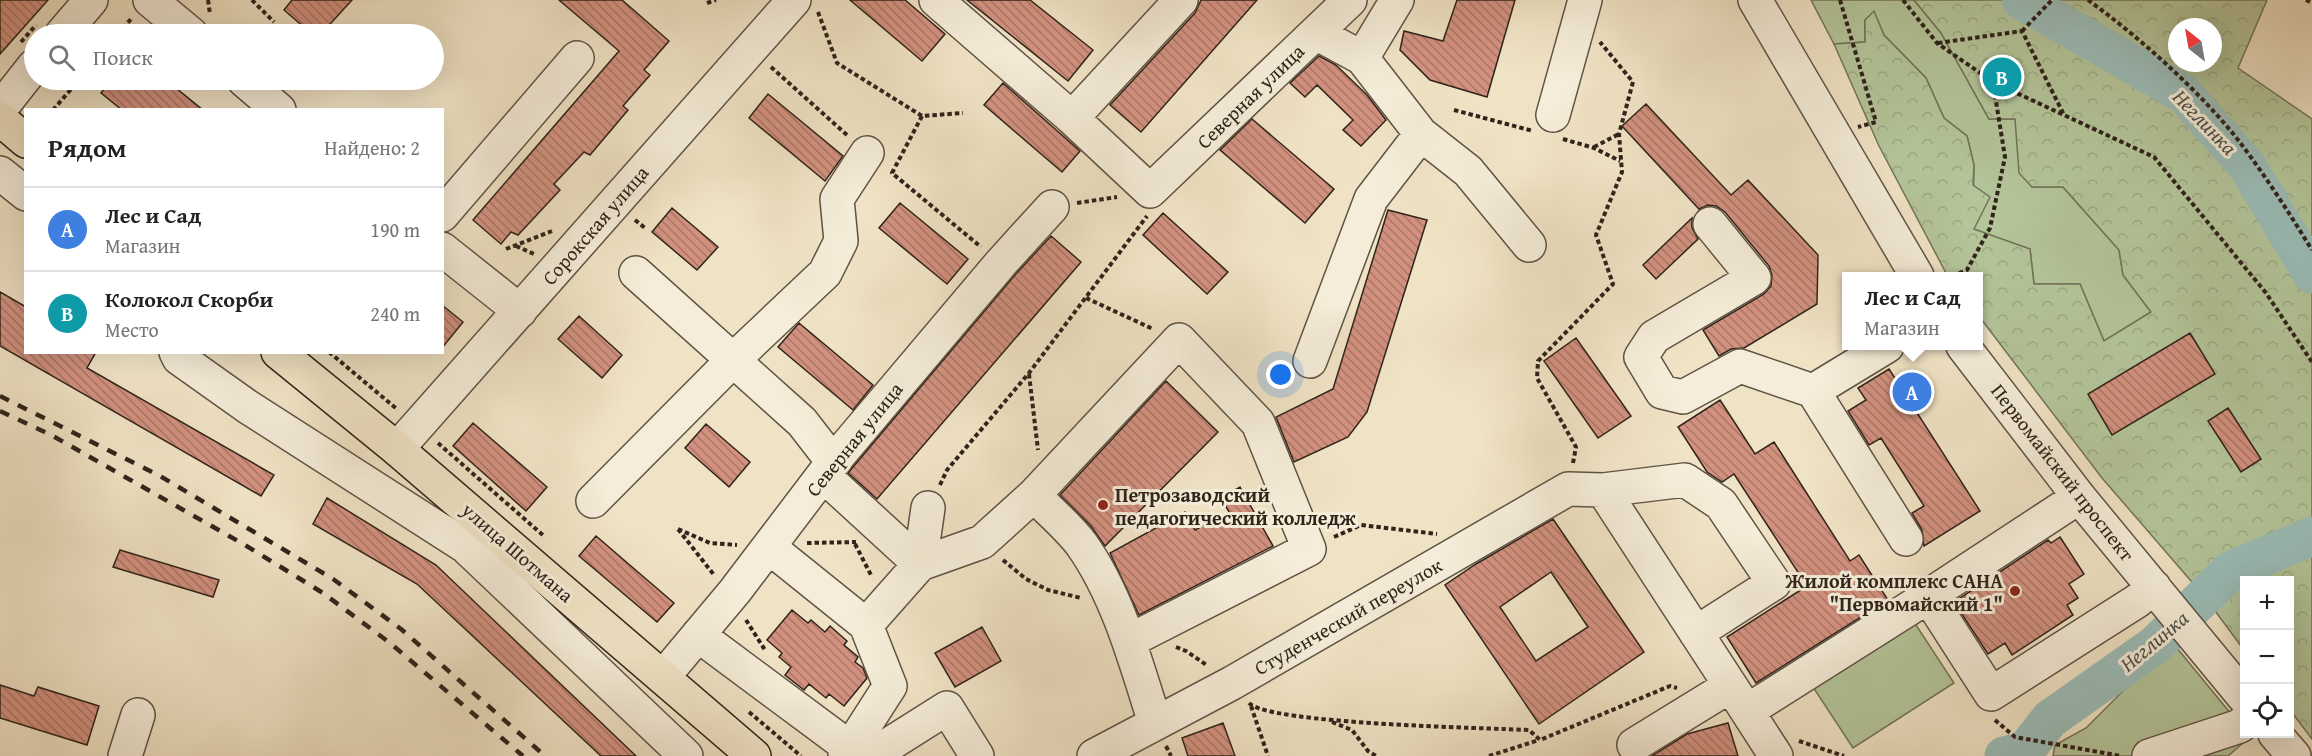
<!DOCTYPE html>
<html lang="ru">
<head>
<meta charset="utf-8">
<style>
	:root { --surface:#fff; --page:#f6f6f6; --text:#222; --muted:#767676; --line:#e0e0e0; --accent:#8f2418 }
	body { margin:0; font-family:"Gentium Book Plus",serif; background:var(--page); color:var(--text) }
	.controls { position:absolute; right:18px; bottom:18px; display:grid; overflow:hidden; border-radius:0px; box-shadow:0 6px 24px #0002 }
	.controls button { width:54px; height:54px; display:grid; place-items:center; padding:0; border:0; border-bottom:2px solid var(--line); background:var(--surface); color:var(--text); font:30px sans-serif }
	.compass { position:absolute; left:2168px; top:18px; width:54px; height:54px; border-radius:50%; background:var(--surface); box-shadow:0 6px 24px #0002; rotate:329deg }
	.you { position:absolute; left:1281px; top:375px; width:21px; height:21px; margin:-15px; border:4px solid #fff; border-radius:50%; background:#1a73e8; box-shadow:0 0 0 9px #1a73e833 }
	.badge { display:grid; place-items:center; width:39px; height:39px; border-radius:50%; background:var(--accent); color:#fff; font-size:20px; font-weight:700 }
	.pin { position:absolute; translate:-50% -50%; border:3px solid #fff; box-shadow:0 2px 6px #0006 }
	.popup { position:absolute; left:1842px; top:272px; width:141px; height:78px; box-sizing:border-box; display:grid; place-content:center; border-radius:0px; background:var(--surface); filter:drop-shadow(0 2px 4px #0005); font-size:20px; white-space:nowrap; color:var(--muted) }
	.popup b { font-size:22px; color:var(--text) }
	.popup::after { content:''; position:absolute; left:50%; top:100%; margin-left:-12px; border:12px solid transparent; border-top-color:var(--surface) }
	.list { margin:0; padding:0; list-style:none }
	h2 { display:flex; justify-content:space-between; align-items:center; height:78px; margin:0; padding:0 24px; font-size:26px }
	h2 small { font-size:20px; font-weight:400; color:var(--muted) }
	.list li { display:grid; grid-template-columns:39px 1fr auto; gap:18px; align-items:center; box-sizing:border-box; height:84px; padding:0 24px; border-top:2px solid var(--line) }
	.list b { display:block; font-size:22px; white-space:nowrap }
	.list p { margin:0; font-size:20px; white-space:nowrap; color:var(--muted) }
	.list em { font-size:20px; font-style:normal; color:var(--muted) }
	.icon { flex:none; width:33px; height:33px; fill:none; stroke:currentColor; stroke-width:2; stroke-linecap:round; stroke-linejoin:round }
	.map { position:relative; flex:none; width:2312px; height:756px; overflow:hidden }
	.search { position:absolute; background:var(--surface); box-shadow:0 6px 24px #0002; left:24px; top:24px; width:420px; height:66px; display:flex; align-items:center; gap:15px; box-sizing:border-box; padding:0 21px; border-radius:33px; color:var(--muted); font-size:22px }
	.panel { position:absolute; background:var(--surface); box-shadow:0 6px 24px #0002; left:24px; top:108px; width:420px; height:246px; border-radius:0px }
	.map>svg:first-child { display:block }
	.grass { fill:#b4c59a; stroke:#72745a; stroke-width:1.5 }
	.park { fill:url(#park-crowns); stroke:#72745a; stroke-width:1.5; fill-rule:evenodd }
	.water { fill:url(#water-ripples); stroke:#707f79; stroke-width:1.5 }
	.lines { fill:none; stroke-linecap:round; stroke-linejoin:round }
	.shore { stroke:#65706a; stroke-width:1.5 }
	.river { stroke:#9bbdb8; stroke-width:39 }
	.building { fill:url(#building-back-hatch); stroke:#2f231b; stroke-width:1.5; fill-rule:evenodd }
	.minor-casing { stroke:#5f5346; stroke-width:36 }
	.major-casing { stroke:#2f231b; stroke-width:36 }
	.path { stroke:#2f231b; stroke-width:4; stroke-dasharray:4.5 3; stroke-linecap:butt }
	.minor { stroke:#f5edd9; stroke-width:33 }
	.major { stroke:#f0e3c5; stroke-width:33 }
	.rail { stroke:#2f231b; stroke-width:4.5; stroke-dasharray:10 10; stroke-linecap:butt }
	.poi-dot { fill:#8f2418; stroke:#f5edd9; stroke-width:2 }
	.labels { text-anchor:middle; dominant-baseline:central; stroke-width:6; stroke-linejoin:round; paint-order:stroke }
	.street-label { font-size:20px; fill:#2f231b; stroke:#f5edd9 }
	.poi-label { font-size:20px; font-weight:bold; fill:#2f231b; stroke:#f5edd9; text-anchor:start }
	.water-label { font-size:21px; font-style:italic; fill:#4f514a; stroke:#f5edd9 }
</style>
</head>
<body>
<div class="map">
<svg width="2312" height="756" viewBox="0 0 2312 756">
	<defs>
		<pattern id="park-crowns" width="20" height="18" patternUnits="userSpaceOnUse" patternTransform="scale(1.5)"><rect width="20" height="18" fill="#b4c59a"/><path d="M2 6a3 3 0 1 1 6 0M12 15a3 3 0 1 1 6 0" fill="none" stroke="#9ba984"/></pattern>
		<pattern id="water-ripples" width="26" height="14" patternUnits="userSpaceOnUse" patternTransform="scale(1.5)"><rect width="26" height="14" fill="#9bbdb8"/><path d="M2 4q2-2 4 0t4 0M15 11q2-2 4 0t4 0" fill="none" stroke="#86a29e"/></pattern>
		<pattern id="building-back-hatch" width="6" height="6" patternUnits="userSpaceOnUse" patternTransform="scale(1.5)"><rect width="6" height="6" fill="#d2917f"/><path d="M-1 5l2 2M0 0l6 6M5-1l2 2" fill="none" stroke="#ab7667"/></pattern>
	</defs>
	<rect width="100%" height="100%" fill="#f0e3c5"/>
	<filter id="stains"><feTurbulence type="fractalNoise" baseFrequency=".00333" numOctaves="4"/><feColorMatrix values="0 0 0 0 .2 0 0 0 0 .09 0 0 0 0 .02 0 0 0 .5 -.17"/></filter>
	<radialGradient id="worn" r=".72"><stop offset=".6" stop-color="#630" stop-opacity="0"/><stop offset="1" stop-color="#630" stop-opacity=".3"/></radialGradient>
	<path class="grass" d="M 1811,0 L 1914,0 L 1941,33 L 1989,119 L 2015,119 L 2032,187 L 2063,187 L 2119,250 L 2123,275 L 2151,312 L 2104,341 L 2080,284 L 2034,284 L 2030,249 L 1973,229 L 1974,165 L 1967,136 L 1944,118 L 1926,78 L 1884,35 L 1874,12 L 1865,20 L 1865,42 L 1834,44 Z
		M 1914,622 L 1954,683 L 1853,748 L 1813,687 Z
		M 2172,642 L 2250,737 L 2228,756 L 2053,756 L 2055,745 L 2086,728 Z"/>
	<path class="park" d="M 1914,0 L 2267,0 L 2238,68 L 2312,119 L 2312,739 L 2290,710 L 2290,580 L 2244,580 L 2244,650 L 2204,596 L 2102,478 L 1978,315 L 1978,276 L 1949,276 L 1946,273 L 1879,146 L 1834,44 L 1865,42 L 1865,20 L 1874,11 L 1884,35 L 1926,78 L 1944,118 L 1967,136 L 1974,165 L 1973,185 L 1990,197 L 1974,229 L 2030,249 L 2034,284 L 2080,284 L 2104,341 L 2151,312 L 2123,275 L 2119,250 L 2063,187 L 2032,187 L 2019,173 L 2015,119 L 1989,119 L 1941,33 ZM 2177,27 L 2213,27 L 2213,63 L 2177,63 Z"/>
	<path class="water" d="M 2312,526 L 2312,545 L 2305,547 L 2234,586 L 2213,608 L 2198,588 L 2224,564 L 2305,531 Z"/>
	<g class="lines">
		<path class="shore" d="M 2274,550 L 2277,552 L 2276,555 L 2231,581 L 2215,597 L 2212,596 L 2207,591 L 2208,587 L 2228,569 Z"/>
		<path class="river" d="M 2021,0 L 2184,94 L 2247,166 L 2312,274
			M 2004,756 L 2025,751 L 2050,719 L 2155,645 L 2230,571 L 2312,536"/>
	</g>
	<path class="building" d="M 0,0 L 48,0 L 0,54 Z
		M 292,0 L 352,0 L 321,34 L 312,34 L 284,10 Z
		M 559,0 L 622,0 L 669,41 L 644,70 L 650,75 L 623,106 L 628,110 L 590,155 L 584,152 L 554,184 L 560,190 L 518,235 L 511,232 L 501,244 L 473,220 L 619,51 Z
		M 850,0 L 905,0 L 945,34 L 922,61 Z
		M 967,0 L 1030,0 L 1093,50 L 1068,81 Z
		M 1201,0 L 1257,0 L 1141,132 L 1110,105 L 1195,13 Z
		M 1457,0 L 1515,0 L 1487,97 L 1430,80 L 1400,50 L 1404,31 L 1443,41 Z
		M 1319,56 L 1336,65 L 1367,95 L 1386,120 L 1361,146 L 1343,130 L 1353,120 L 1317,85 L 1305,97 L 1290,83 Z
		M 112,80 L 166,80 L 203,110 L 122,110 L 101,93 Z
		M 1003,83 L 1080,151 L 1062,172 L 984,105 Z
		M 768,94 L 843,156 L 825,181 L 749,118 Z
		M 1646,104 L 1731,195 L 1748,180 L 1818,255 L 1817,304 L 1744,348 L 1731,349 L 1719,356 L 1703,330 L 1764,294 L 1771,286 L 1772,275 L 1769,266 L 1725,212 L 1716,206 L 1708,205 L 1699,209 L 1622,126 Z
		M 1252,119 L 1334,189 L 1305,223 L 1220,150 Z
		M 900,203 L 968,259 L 947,284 L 879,228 Z
		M 672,208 L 718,247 L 697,270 L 652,232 Z
		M 1388,210 L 1427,220 L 1367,412 L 1348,437 L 1294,462 L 1276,417 L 1333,389 Z
		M 1163,213 L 1228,272 L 1207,294 L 1143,235 Z
		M 1692,218 L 1692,228 L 1698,239 L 1656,279 L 1643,265 Z
		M 1051,236 L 1081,262 L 877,499 L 848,473 L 1015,275 Z
		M 0,292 L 26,307 L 26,352 L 96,352 L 87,368 L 274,475 L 261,496 L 0,346 Z
		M 442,305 L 463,322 L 442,348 Z
		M 579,316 L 622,355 L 602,378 L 558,339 Z
		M 799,323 L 873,385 L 853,410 L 778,347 Z
		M 2190,333 L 2215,374 L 2112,435 L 2088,394 Z
		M 1576,338 L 1631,416 L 1598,438 L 1544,361 Z
		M 1889,369 L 1980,511 L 1924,546 L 1922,530 L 1912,513 L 1924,506 L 1881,438 L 1869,445 L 1848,411 L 1866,400 L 1858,388 Z
		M 1166,381 L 1218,432 L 1105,546 L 1091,526 L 1060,495 Z
		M 1720,400 L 1755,454 L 1774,442 L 1850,561 L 1859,555 L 1888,600 L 1756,683 L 1727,637 L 1807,586 L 1734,474 L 1722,482 L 1707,472 L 1678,427 Z
		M 2228,408 L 2261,459 L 2241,472 L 2208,421 Z
		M 473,423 L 547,487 L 526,511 L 453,446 Z
		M 706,424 L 750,462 L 729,487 L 685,448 Z
		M 1240,487 L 1273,546 L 1139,615 L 1110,553 L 1185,512 L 1195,530 L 1229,512 L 1221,498 Z
		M 327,498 L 436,565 L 636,756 L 601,756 L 417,584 L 313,524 Z
		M 1553,519 L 1644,652 L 1539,724 L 1445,585 L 1476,564 ZM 1551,572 L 1588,627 L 1536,661 L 1500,607 Z
		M 596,536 L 674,603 L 657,622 L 579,556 Z
		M 2060,537 L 2084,574 L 2069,584 L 2078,598 L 2067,605 L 2073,615 L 2012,655 L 2005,643 L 1988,654 L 1954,602 L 2048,540 L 2051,543 Z
		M 120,550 L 219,580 L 213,597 L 113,567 Z
		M 792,610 L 808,623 L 811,620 L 825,632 L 830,626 L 847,641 L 844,645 L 858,657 L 855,662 L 863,668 L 867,678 L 844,706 L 829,694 L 826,698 L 809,684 L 804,690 L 785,675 L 791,667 L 779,657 L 782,653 L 767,640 Z
		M 982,627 L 1001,661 L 955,687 L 935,653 Z
		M 0,685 L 34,696 L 38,687 L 99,706 L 87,745 L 0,718 Z
		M 1223,723 L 1235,756 L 1188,756 L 1182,738 Z
		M 1728,723 L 1738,756 L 1652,756 L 1687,734 Z"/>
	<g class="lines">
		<defs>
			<path id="minor" d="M 150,0 L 191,34
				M 936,0 L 1072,118 L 1150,191 L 1350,0
				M 1755,0 L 1917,276
				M 1316,33 L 1362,58 L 1421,134 L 1468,171 L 1529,245
				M 62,34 L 91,0
				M 1362,58 L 1397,0
				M 244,80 L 279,110
				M 0,109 L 34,66
				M 1553,115 L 1585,0
				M 1072,118 L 1181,0
				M 0,173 L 26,194
				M 442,215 L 577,58
				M 1710,224 L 1754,278 L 1654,337 L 1641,357 L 1662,392 L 1683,397 L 1740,366 L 1813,391 L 1887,346
				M 442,249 L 520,311
				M 636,273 L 802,422 L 833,462
				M 1963,346 L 2079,497 L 2244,697
				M 176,352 L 179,358 L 248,407 L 465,546 L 686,756
				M 1310,361 L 1371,199 L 1421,134
				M 1813,391 L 1906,539
				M 397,449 L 794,0
				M 824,476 L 920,564 L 982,542 L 1034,495 L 1179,340 L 1258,423 L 1309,549 L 1129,641
				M 1603,490 L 1747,711 L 1910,608 L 2079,497
				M 1034,495 C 1049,511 1069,527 1082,545 C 1118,596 1136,663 1155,723
				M 593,501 L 733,360 L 825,273 L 841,241 L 837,199 L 867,153
				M 769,547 L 866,625 L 890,686 L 845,756
				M 1928,596 L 1991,694 L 2137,601 L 2154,587
				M 866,625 L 920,564 L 928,508
				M 698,635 L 850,748
				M 663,677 L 735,591 L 833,462 L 1001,263 L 1052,207
				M 1747,711 L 1776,756
				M 2275,734 L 2294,756
				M 1634,745 L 1730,686
				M 125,756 L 138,715
				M 871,756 L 947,708 L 977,756
				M 1094,756 L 1232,683 L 1568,489 L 1603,490 L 1685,480 L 1721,504 L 1774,583 L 1696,633
				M 2149,756 L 2240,726 L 2244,722"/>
			<path id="major" d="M 0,119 L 26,141
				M 278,352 L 397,449 L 754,756"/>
		</defs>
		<use href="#minor" class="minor-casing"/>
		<use href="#major" class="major-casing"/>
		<path class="path" d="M 208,0 L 210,14
			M 252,0 L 274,22
			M 1840,0 L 1876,122 L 1858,127
			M 1903,0 L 1937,43 L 1993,82 L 2154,157 L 2266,293 L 2312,362
			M 2088,0 C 2139,37 2195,87 2235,136 C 2263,172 2288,211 2312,250
			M 2306,0 L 2312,3
			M 707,3 L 716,0
			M 818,12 L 837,63 L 922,116 L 963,113
			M 2022,31 L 2052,0
			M 118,34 L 131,19
			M 21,42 L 36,25
			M 1938,43 L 2022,31 L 2064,115
			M 771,67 L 848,136
			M 53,110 L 79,80
			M 1454,110 L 1533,131
			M 922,116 L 892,173 L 981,247
			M 1563,139 L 1594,148 L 1620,161
			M 1594,147 L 1619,134
			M 1077,203 L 1117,197
			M 635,220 L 645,228
			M 516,246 L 534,254
			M 506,249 L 552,231
			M 1952,276 L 1967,270 L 1990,228 L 2005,157 L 1993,83
			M 1086,298 L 1153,329
			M 329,352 L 398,410
			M 1029,374 L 1038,450
			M 438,443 L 545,537
			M 1573,463 L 1576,447 L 1537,378 L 1538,361 L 1613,284 L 1596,235 L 1622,172 L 1619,134 L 1633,82 L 1600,42
			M 940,485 L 947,470 L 1029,373 L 1147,216
			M 678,529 L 710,543 L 737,545
			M 678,529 L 714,575
			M 1334,537 L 1361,525 L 1437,534
			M 807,543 L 856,542
			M 855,544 L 872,577
			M 1003,560 L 1026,579 L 1048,590 L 1081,598
			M 746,620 L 765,650
			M 1176,647 L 1186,651 L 1208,666
			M 1249,703 C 1268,724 1488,728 1529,730 L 1540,740 L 1670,686 L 1677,688
			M 1251,706 L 1268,756
			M 749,712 L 801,756
			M 1995,720 L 2015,737 L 2121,756
			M 1332,722 L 1352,730 L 1368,751 L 1376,756
			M 1799,741 L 1844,756
			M 1166,746 L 1171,756
			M 1489,756 L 1539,740"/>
		<use href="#minor" class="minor"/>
		<use href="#major" class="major"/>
		<path class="rail" d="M 0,396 L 160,476 L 333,579 L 401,629 L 545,756
			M 0,411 L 53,436 L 245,545 L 323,593 L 390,643 L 523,756"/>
	</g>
	<g class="poi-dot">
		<circle cx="1103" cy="505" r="6"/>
		<circle cx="2015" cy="591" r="6"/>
	</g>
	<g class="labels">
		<g class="street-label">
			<text transform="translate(1250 96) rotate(-44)">Северная улица</text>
			<text transform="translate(595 225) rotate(-49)">Сорокская улица</text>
			<text transform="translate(854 439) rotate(-51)">Северная улица</text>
			<text transform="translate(2063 472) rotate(52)">Первомайский проспект</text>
			<text transform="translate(518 552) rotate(41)">улица Шотмана</text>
			<text transform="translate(1348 616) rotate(-30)">Студенческий переулок</text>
		</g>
		<g class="poi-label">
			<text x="1115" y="494">Петрозаводский<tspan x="1115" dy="23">педагогический колледж</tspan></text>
			<text x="2003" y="580" text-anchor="end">Жилой комплекс САНА<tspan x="2003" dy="23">"Первомайский 1"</tspan></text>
		</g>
		<g class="water-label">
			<text transform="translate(2205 122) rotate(46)">Неглинка</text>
			<text transform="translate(2154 641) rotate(-40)">Неглинка</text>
		</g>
	</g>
	<rect width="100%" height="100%" filter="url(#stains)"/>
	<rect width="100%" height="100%" fill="url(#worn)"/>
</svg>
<div class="controls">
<button>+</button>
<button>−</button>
<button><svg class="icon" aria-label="locate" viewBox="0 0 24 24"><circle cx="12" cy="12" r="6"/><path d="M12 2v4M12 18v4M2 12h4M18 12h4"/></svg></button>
</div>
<svg class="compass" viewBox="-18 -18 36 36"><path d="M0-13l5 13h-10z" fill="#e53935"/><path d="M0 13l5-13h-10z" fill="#767676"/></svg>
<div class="you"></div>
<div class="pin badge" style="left:1912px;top:392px;background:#3f7fe0">A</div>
<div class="popup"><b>Лес и Сад</b>Магазин</div>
<div class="pin badge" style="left:2002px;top:77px;background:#0f9aa8">B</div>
<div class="search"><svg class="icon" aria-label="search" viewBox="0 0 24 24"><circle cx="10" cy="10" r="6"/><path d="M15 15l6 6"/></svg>Поиск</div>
<section class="panel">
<h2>Рядом<small>Найдено: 2</small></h2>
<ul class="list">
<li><span class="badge" style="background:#3f7fe0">A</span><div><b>Лес и Сад</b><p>Магазин</p></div><em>190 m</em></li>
<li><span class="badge" style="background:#0f9aa8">B</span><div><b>Колокол Скорби</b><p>Место</p></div><em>240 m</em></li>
</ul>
</section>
</div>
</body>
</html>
